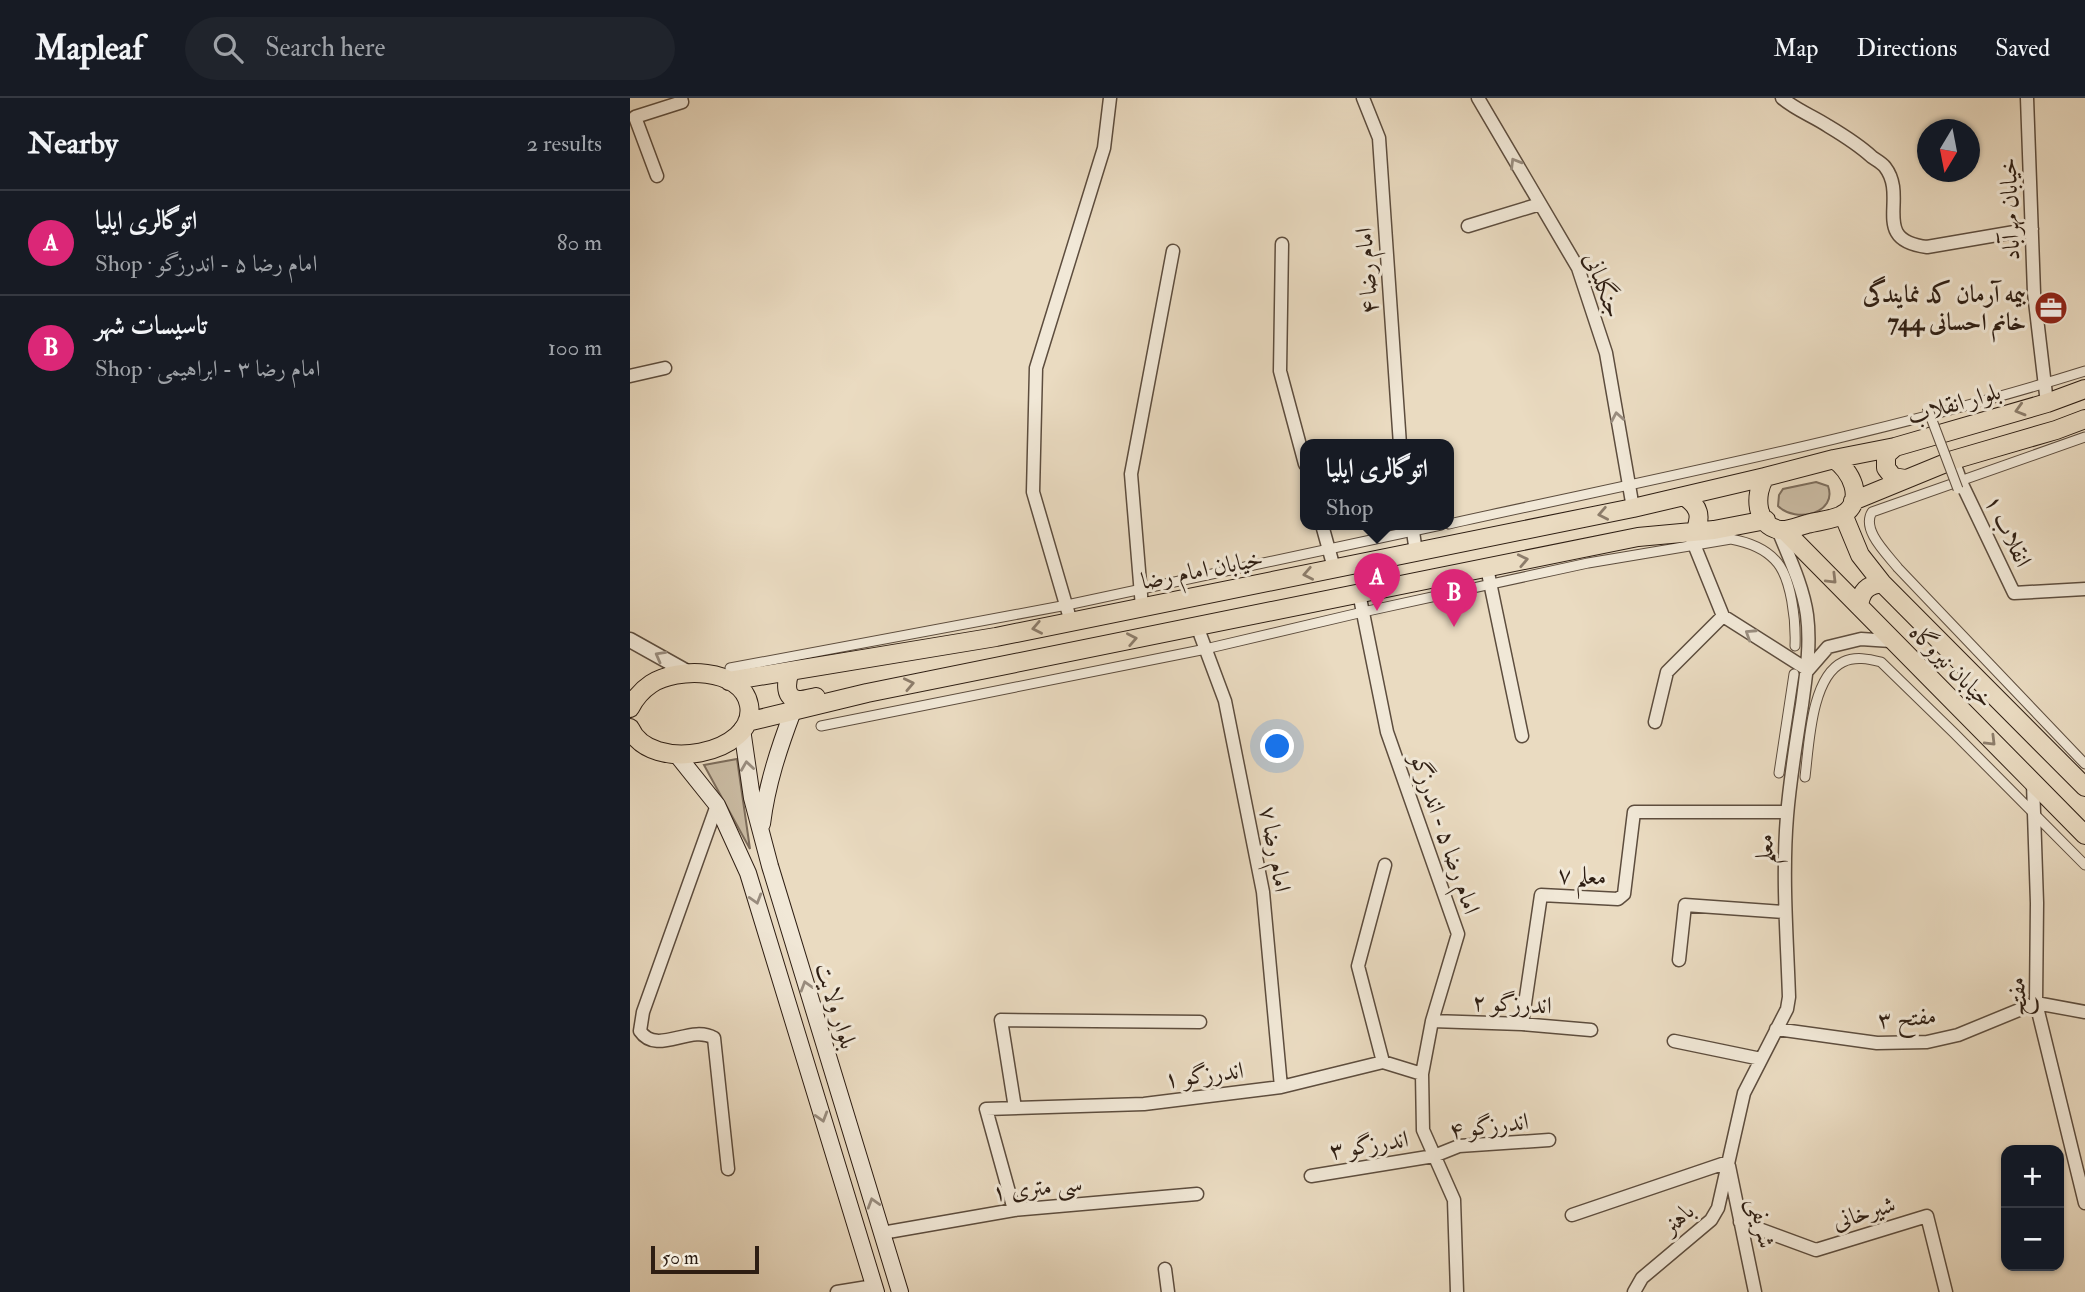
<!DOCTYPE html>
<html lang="en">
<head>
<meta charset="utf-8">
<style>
	:root { --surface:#171b24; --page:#20242c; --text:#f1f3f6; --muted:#9ea1a6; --line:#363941; --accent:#db2777 }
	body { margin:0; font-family:"IM FELL Double Pica",Amiri,serif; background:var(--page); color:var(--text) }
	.controls { position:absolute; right:21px; bottom:21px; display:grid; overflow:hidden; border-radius:14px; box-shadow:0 2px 5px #0004 }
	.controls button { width:63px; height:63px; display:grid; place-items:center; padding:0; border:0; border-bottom:2px solid var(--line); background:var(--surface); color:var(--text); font:35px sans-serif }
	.compass { position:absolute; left:1287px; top:21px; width:63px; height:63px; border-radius:50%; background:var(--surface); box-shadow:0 2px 5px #0004; rotate:190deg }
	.scale { position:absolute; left:21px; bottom:18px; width:108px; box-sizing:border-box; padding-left:7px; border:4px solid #2e1e13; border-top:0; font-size:19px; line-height:24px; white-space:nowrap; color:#2e1e13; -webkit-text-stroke:5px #f1e8d7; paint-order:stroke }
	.you { position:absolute; left:648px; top:649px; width:24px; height:24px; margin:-18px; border:5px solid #fff; border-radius:50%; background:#1a73e8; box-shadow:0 0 0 10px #1a73e833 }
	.badge { display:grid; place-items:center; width:46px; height:46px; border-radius:50%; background:var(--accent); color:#fff; font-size:23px; font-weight:700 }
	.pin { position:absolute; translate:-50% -58px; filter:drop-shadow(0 2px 4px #0008) }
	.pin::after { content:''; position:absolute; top:37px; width:24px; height:21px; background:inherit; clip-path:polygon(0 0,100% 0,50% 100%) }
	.popup { position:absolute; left:670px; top:341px; width:154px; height:91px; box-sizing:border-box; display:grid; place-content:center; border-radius:14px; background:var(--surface); filter:drop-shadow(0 2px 5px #0005); font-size:23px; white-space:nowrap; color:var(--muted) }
	.popup b { font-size:26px; color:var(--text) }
	.popup::after { content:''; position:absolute; left:50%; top:100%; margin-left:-14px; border:14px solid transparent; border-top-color:var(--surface) }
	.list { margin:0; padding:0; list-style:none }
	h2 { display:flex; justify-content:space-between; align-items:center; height:91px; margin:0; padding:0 28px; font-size:30px }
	h2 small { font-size:23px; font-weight:400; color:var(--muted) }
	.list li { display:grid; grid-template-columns:46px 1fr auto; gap:21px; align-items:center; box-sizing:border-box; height:105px; padding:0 28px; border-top:2px solid var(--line) }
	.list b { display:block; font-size:26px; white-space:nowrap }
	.list p { margin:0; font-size:23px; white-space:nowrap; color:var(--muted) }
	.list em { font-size:23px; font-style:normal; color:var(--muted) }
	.icon { flex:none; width:38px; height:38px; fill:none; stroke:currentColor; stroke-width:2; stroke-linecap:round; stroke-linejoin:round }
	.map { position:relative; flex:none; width:1455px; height:1194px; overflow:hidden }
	header { display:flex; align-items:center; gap:42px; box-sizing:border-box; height:98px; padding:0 35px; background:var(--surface); border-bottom:2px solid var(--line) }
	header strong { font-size:33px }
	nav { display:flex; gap:38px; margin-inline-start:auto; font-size:24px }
	.search { width:490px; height:63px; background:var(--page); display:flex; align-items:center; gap:18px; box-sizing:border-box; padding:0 24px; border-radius:38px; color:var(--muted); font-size:26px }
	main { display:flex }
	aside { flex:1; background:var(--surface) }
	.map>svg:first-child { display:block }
	.grass { fill:#cabba3; stroke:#7c6c5b; stroke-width:2 }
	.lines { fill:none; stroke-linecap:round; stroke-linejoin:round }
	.pedestrian-casing { stroke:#5d4d3e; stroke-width:11 }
	.minor-casing { stroke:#5d4d3e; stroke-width:15 }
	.tertiary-casing { stroke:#5d4d3e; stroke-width:17 }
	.secondary-casing { stroke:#2e1e13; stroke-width:18 }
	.primary-casing { stroke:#2e1e13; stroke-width:20 }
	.pedestrian { stroke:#f1e8d7; stroke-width:9 }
	.minor { stroke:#f1e8d7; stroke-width:12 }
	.tertiary { stroke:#f1e8d7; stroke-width:14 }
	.secondary { stroke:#f1e8d7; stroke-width:16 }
	.primary { stroke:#eadbc1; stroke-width:18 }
	.pedestrian-bridge-casing { stroke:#5d4d3e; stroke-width:11; stroke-linecap:butt }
	.pedestrian-bridge { stroke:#f1e8d7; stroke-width:9 }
	.oneway { stroke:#998d7f }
	.oneway2 { stroke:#8c7c6a }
	.labels { text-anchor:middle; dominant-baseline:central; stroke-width:6; stroke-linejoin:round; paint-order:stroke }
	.street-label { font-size:24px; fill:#2e1e13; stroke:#f1e8d7 }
	.poi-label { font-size:24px; font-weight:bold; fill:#2e1e13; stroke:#f1e8d7; text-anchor:end }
</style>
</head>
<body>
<header>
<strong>Mapleaf</strong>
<div class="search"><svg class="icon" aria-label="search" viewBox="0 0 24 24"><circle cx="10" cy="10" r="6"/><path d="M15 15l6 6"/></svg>Search here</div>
<nav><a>Map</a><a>Directions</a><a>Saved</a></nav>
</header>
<main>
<aside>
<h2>Nearby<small>2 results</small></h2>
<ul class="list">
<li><span class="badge">A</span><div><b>اتوگالری ایلیا</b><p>Shop · امام رضا ۵ - اندرزگو</p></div><em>80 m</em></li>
<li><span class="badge">B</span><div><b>تاسیسات شهر</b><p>Shop · امام رضا ۳ - ابراهیمی</p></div><em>100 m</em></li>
</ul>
</aside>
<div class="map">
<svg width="1455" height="1194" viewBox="0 0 1455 1194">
	<rect width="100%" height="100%" fill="#eadbc1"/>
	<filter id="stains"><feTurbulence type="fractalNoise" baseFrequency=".00286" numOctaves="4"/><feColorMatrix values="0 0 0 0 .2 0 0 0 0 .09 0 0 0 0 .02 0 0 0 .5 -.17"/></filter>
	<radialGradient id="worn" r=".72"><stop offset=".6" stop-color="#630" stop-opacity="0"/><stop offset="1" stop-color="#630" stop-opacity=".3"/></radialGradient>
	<path class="grass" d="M 1186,384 L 1198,388 C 1208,415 1166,426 1148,408 L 1149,397 L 1153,391 Z
		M 107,661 L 120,751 L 74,667 Z"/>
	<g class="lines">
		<defs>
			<path id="pedestrian" d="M 1455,339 L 1242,414 C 1231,432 1257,456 1268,470 L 1455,666
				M 819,426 C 1032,379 1247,338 1455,273
				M 100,570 L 437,507 L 811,427
				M 191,628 L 571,552 L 733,514 L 958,465 L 1101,441 C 1117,444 1133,449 1145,462 C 1162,479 1166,525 1165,548
				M 1149,675 L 1164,576
				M 1175,679 C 1179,647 1181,579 1213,564 C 1225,558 1239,561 1251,564 L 1324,635 L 1455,767"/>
			<path id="minor" d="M 733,0 L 749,40 L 770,347
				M 848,0 L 948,170 L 976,255 L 1003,410
				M 1152,0 C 1166,12 1183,18 1198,28 C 1213,37 1229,47 1242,59 C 1246,62 1252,65 1255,69 C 1279,100 1239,142 1297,149 L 1402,131
				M 1397,0 L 1404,195 L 1417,305
				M 27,78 L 5,19 L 52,4 L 51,0
				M 838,128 L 910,106
				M 652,146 L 650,273 L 675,366
				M 0,278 L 35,270
				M 1323,362 L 1331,384 L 1384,495 L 1455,491
				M 692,427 L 704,470
				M 782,427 L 786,454
				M 1059,434 L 1093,518 L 1178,572
				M 857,470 L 892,638
				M 729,495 L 757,634 L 828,836 L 802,923 L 792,976 L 793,1032 L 824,1102 L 827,1194
				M 512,509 L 501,376 L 543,153
				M 441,524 L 403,394 L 406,270 L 474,50 L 480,0
				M 567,528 L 595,603 L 633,794 L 651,989
				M 1178,572 L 1198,549 L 1231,541 L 1261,543
				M 1025,624 L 1037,574 L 1093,518
				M 1403,685 L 1407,805 L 1406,905 L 1455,1105
				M 87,707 L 13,914 L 10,933 C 27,958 60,926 84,940 L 98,1071
				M 1049,862 L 1055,807 L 1155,814
				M 802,923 L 892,926 L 961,932
				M 892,926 L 911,797 L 988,801 L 994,796 L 1004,714 L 1157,714
				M 1146,931 L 1247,945 L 1297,944 L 1328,937 L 1406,905 L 1455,914
				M 1044,943 L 1131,961
				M 753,964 L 728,868 L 755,767
				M 385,1010 L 371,922 L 570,924
				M 1099,1068 L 1125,1194
				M 681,1078 L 804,1058 L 829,1048 L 919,1042
				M 384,1112 L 356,1011 L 514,1006 L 651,989 L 753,964 L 792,976
				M 942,1117 L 1098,1064
				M 1110,1124 L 1186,1152 L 1297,1118 L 1316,1194
				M 252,1135 L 384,1112 L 567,1096
				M 535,1171 L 538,1194
				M 207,1194 L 244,1188
				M 1004,1194 L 1012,1180 L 1081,1122 L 1088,1110 L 1114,995 L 1157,911 L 1159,899 C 1157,839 1152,779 1157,718 C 1160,681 1166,644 1172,607 C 1176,577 1181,548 1177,517 C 1173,488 1159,459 1148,432"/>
			<path id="tertiary" d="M 0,542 L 59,575"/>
			<path id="secondary" d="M 112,631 L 122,700 L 140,768 L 270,1194
				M 47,657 L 87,707 L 118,775 L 246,1194
				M 132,726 C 137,686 149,650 163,613"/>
			<path id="primary" d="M 1265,349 L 1256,357 L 1256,370 L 1263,379 L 1275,381
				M 1204,361 C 1220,372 1236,401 1214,416 C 1204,422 1187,423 1177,426 C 1169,428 1158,433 1150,432 C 1125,428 1124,396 1135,379 L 1204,361 L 1265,349 L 1417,305 L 1455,291
				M 1055,399 C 1069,408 1072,418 1065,433
				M 1223,403 L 1323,362 L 1426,332 L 1455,321
				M 1213,416 L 1230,457 L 1252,485 L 1455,689
				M 1154,432 L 1455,737
				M 1229,508 C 1231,493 1237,487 1252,485
				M 160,574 C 156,584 154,601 169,602 C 174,602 181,600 186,599
				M 99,583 L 366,539 L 1003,410 L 1135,379
				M 0,610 C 5,600 12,592 21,586 C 46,569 112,569 119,607 C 128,656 20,677 0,630
				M 117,624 L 237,595 L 1008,439 L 1084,432 L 1136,422"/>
		</defs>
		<use href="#pedestrian" class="pedestrian-casing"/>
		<use href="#minor" class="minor-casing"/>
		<use href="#tertiary" class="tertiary-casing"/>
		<use href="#secondary" class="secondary-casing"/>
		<use href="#primary" class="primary-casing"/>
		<use href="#pedestrian" class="pedestrian"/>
		<use href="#minor" class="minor"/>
		<use href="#tertiary" class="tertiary"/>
		<use href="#secondary" class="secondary"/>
		<use href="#primary" class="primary"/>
		<defs>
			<path id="pedestrian-bridge" d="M 1297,309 L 1328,391"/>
		</defs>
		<use href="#pedestrian-bridge" class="pedestrian-bridge-casing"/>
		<use href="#pedestrian-bridge" class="pedestrian-bridge"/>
	</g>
	<defs><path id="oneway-chevron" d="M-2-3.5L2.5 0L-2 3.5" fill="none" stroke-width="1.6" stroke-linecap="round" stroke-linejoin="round" transform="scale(1.75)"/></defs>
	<g class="oneway">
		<use href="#oneway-chevron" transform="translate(885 65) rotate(-121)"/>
		<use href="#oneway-chevron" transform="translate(987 319) rotate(-100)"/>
		<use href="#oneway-chevron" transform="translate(1120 536) rotate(-147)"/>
		<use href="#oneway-chevron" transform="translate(30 558) rotate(-151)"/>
		<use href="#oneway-chevron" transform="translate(117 668) rotate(-98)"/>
		<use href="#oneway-chevron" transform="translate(126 801) rotate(73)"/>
		<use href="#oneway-chevron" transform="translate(176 888) rotate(-107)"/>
		<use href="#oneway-chevron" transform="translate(192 1019) rotate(73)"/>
		<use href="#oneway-chevron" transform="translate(243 1105) rotate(-107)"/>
	</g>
	<g class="oneway2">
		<use href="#oneway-chevron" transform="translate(1390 312) rotate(164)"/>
		<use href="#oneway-chevron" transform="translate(973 416) rotate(169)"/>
		<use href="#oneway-chevron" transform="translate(893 462) rotate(-12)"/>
		<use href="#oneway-chevron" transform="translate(678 476) rotate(169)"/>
		<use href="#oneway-chevron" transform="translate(1202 481) rotate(45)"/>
		<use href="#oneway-chevron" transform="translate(407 530) rotate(169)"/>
		<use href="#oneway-chevron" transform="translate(502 541) rotate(-11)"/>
		<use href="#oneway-chevron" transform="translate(279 586) rotate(-12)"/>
		<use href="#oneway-chevron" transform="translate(1361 643) rotate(45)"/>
	</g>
	<defs>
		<symbol id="office-disc" viewBox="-11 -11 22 22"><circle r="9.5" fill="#8f2418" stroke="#f1e8d7"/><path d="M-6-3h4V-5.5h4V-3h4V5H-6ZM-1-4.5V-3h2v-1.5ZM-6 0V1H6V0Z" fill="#fff"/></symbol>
	</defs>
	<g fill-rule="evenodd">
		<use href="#office-disc" x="1402" y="191" width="38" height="38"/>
	</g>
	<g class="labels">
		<g class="street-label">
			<text transform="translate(1380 111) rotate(-92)">خیابان مهرآباد</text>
			<text transform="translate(737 173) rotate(-94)">امام رضا ۴</text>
			<text transform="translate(973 187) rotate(69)">جنگلبانی</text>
			<text transform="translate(1324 306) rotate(-16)">بلوار انقلاب</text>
			<text transform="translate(1378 433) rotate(64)">انقلاب ۱</text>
			<text transform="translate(572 472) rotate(-11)">خیابان امام رضا</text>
			<text transform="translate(1321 568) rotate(45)">خیابان نیروگاه</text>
			<text transform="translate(815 736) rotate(71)">امام رضا ۵ - اندرزگو</text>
			<text transform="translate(645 751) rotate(80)">امام رضا ۷</text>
			<text transform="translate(1135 751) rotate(-89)">معلم</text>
			<text transform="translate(952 778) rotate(3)">معلم ۷</text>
			<text transform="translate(1388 899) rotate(-95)">مفتح</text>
			<text transform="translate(882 906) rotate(3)">اندرزگو ۲</text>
			<text transform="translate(206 908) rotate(73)">بلوار ولایت</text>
			<text transform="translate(1277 920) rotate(-4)">مفتح ۳</text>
			<text transform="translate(574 977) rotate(-7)">اندرزگو ۱</text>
			<text transform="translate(859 1028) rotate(-7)">اندرزگو ۴</text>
			<text transform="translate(739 1047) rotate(-9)">اندرزگو ۳</text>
			<text transform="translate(407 1090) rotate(-6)">سی متری ۱</text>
			<text transform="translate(1234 1115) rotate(-17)">شیرخانی</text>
			<text transform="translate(1048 1121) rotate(-43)">باهنر</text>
			<text transform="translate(1132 1125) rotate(78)">شریفی</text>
		</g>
		<g class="poi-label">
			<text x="1396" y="196">بیمه آرمان کد نمایندگی<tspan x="1396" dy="28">744 خانم احسانی</tspan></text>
		</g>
	</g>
	<rect width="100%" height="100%" filter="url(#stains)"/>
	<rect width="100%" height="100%" fill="url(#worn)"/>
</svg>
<div class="controls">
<button>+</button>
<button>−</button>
</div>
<svg class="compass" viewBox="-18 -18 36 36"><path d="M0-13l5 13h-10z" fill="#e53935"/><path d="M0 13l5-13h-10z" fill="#9ea1a6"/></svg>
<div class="scale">50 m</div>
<div class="you"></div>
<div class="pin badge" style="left:747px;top:513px">A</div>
<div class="popup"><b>اتوگالری ایلیا</b>Shop</div>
<div class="pin badge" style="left:824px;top:529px">B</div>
</div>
</main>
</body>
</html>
